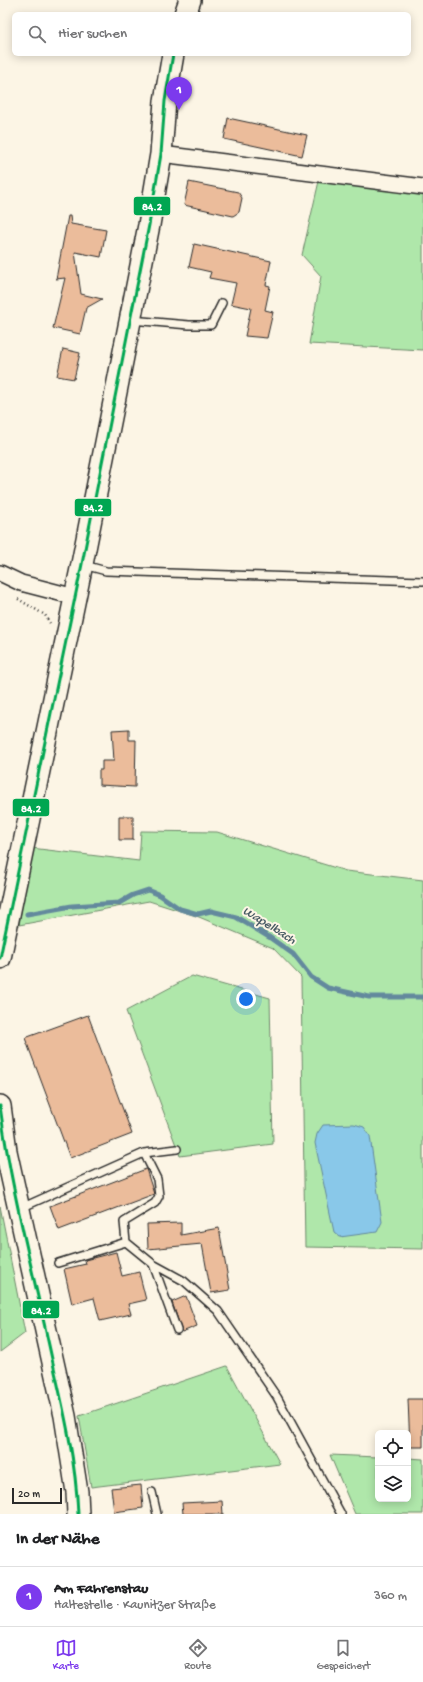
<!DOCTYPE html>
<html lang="de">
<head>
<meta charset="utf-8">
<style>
	:root { --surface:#fff; --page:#f6f6f6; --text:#202124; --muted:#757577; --line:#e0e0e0; --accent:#7c3aed }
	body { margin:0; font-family:"Gochi Hand",sans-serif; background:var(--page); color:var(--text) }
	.controls { position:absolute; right:12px; bottom:12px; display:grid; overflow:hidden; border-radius:6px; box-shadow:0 2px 10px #0003 }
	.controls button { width:36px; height:36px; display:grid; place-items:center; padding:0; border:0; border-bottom:1px solid var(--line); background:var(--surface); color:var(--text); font:20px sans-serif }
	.scale { position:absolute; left:12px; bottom:10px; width:50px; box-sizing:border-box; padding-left:4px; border:2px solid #2b2b2b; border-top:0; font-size:11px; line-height:14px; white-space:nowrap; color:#2b2b2b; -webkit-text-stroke:3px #fcf5e5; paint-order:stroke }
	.you { position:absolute; left:246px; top:999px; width:14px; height:14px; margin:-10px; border:3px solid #fff; border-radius:50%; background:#1a73e8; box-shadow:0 0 0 6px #1a73e833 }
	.badge { display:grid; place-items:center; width:26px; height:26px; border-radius:50%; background:var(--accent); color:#fff; font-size:13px; font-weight:700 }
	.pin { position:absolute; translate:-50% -33px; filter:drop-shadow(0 1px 2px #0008) }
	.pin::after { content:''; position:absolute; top:21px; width:14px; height:12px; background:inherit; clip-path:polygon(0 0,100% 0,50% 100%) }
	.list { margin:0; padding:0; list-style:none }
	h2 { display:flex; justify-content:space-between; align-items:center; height:52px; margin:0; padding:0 16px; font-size:17px }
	h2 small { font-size:13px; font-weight:400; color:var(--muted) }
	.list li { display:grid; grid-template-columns:26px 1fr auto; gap:12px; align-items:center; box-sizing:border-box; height:60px; padding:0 16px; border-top:1px solid var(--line) }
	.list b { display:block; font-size:15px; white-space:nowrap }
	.list p { margin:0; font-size:13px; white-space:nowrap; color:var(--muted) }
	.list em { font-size:13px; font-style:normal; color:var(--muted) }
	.icon { flex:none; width:22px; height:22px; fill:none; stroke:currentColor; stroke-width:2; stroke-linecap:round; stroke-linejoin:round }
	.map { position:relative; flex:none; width:423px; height:1514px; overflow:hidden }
	.search { position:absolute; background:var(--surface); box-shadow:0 2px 10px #0003; left:12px; right:12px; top:12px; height:44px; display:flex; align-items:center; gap:10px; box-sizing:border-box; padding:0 14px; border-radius:6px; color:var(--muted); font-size:15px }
	.sheet { height:112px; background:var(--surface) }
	nav { display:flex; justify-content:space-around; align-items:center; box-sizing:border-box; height:56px; border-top:1px solid var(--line); background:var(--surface); font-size:11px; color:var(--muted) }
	nav a { display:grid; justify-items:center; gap:2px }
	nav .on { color:var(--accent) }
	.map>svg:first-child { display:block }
	.green { fill:#afe7aa; stroke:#6d896a }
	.water { fill:#89c8e9; stroke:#63899d }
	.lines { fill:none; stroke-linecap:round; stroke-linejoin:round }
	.stream { stroke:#63899d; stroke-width:5 }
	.building { fill:#ebbc9b; stroke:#2b2b2b }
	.lane-casing { stroke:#2b2b2b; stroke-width:10 }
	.street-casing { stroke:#2b2b2b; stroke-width:18 }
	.secondary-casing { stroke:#2b2b2b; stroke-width:24 }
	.path { stroke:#2b2b2b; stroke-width:2.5; stroke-dasharray:1 3; stroke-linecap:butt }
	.lane { stroke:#fcf5e5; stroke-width:7 }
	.street { stroke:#fcf5e5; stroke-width:15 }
	.secondary { stroke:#fcf5e5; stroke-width:21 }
	.bus-1-casing { stroke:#fcf5e5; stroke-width:6 }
	.bus-1 { stroke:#00a651; stroke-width:3 }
	.labels { text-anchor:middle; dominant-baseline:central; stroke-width:4; stroke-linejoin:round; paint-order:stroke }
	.water-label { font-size:13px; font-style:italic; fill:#475a64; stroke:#fcf5e5 }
	.line-badge { stroke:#fcf5e5; stroke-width:1.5 }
	.badge-label { font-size:11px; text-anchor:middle; font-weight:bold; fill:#fff }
</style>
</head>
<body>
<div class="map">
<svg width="423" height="1514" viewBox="0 0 423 1514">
	<rect width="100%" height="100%" fill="#fcf5e5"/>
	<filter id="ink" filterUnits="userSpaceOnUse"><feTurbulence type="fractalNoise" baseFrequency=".025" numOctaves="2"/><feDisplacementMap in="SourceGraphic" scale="8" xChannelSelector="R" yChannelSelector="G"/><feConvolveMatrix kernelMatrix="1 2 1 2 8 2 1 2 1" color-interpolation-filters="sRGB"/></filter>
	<g filter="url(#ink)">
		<path class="green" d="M 319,181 L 423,193 L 423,350 L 309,344 L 321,276 L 302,255 Z
			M 141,831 L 217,832 L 346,871 L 423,880 L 423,1249 L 305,1247 L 301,977 L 273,948 L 199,917 L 149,901 L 19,925 L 31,848 L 139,861 Z
			M 192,976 L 270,998 L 273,1144 L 180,1156 L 126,1011 Z
			M 0,1206 L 25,1333 L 0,1352 Z
			M 227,1366 L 280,1464 L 91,1487 L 79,1416 Z
			M 330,1455 L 378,1457 L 378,1499 L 408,1499 L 408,1458 L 423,1459 L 423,1514 L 355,1514 Z"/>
		<path class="water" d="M 354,1124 L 364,1127 L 370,1136 L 382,1222 L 377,1232 L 340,1237 L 334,1232 L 315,1143 L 317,1134 L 323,1125 Z"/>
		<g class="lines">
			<path class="stream" d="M 27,914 L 72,906 L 119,903 L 133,895 L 148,890 L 160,895 L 180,909 L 198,914 L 211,911 L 236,917 L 269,937 L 293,954 L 311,977 L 328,988 L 369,997 L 423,997"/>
		</g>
		<path class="building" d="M 228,118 L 307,135 L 302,156 L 224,139 Z
			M 189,182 L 238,192 L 242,198 L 239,212 L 233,216 L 184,205 Z
			M 68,216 L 70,216 L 71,224 L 106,230 L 101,257 L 75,252 L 81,294 L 102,299 L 86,308 L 80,334 L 53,328 L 65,278 L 56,279 Z
			M 194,244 L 271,261 L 266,285 L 270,286 L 265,310 L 273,312 L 267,338 L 245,336 L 251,308 L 231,304 L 236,283 L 209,278 L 211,272 L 189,267 Z
			M 63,349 L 80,353 L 74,379 L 57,376 Z
			M 129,729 L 129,740 L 136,740 L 135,787 L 99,785 L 99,770 L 102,770 L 102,761 L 114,761 L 112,730 Z
			M 119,816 L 133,816 L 133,840 L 119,840 Z
			M 88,1015 L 132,1134 L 70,1158 L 25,1038 Z
			M 146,1169 L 154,1194 L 59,1230 L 50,1206 Z
			M 181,1223 L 181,1235 L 219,1228 L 230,1290 L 211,1293 L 202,1244 L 148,1249 L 147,1224 Z
			M 116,1252 L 122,1276 L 139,1272 L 146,1300 L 128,1304 L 131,1314 L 100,1321 L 94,1298 L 72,1304 L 64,1269 L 86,1264 L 85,1260 Z
			M 186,1296 L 197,1326 L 182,1332 L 172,1302 Z
			M 408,1399 L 423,1399 L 423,1447 L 410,1447 Z
			M 141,1485 L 143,1508 L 114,1512 L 111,1488 Z
			M 222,1501 L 223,1514 L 183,1514 L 182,1503 Z"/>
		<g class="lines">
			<defs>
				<path id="lane" d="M 131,320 L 189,325 L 211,325 L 222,303
					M 84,565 L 106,571 L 423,581
					M 144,1153 L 177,1149
					M 21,1208 L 144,1153 L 157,1179 L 159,1196 L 155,1203 L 124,1222 L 126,1242
					M 58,1263 L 126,1242 L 153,1264 L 184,1281 L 218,1311 L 277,1397 L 341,1514
					M 153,1264 L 177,1330
					M 152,1492 L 157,1514"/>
				<path id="street" d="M 161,154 L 423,187
					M 0,573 L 21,583 L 75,597"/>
				<path id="secondary" d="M 185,14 L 190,0
					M 0,958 L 82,564 L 149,225 L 161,154 L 165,101 L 173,54
					M 0,1106 L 6,1151 L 65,1416 L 77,1492 L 78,1514"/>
			</defs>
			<use href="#lane" class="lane-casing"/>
			<use href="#street" class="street-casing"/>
			<use href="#secondary" class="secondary-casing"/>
			<path class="path" d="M 18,599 L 45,615 L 50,623"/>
			<use href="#lane" class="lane"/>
			<use href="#street" class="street"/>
			<use href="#secondary" class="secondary"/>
			<defs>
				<path id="bus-1" d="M 0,958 L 82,564 L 149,225 L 161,154 L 165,101 L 173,54
					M 0,1106 C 11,1191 34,1275 52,1359 C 64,1410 76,1462 78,1514"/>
			</defs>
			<use href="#bus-1" class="bus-1-casing"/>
			<use href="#bus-1" class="bus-1"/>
		</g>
	</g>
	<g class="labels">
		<g class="water-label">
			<text transform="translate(269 926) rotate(32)">Wapelbach</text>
		</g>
	</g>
	<g class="line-badge">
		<rect x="133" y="196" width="38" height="20" rx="4" fill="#00a651"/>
		<rect x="74" y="498" width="38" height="19" rx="4" fill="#00a651"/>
		<rect x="12" y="798" width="38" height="19" rx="4" fill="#00a651"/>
		<rect x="22" y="1300" width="38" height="19" rx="4" fill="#00a651"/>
	</g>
	<g class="badge-label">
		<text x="152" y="210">84.2</text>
		<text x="93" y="511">84.2</text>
		<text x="31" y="812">84.2</text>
		<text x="41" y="1314">84.2</text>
	</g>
</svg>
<div class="controls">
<button><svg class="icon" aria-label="locate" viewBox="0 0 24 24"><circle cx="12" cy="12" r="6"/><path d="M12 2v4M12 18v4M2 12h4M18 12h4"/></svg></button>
<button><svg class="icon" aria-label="layers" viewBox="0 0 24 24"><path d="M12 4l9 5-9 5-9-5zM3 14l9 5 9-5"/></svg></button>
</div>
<div class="scale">20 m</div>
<div class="you"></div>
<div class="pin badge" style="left:179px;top:110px">1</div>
<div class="search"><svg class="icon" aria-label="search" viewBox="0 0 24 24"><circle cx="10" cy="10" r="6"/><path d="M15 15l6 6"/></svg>Hier suchen</div>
</div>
<section class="sheet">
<h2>In der Nähe<small></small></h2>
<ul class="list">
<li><span class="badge">1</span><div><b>Am Fahrenstau</b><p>Haltestelle · Kaunitzer Straße</p></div><em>360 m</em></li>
</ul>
</section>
<nav>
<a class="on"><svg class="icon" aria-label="map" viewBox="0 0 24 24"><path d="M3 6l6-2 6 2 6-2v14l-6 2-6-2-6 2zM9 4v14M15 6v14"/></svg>Karte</a>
<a><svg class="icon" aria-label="directions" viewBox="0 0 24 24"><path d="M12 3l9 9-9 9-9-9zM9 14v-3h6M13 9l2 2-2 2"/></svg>Route</a>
<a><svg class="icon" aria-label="saved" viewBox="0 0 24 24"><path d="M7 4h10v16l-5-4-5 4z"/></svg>Gespeichert</a>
</nav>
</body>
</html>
